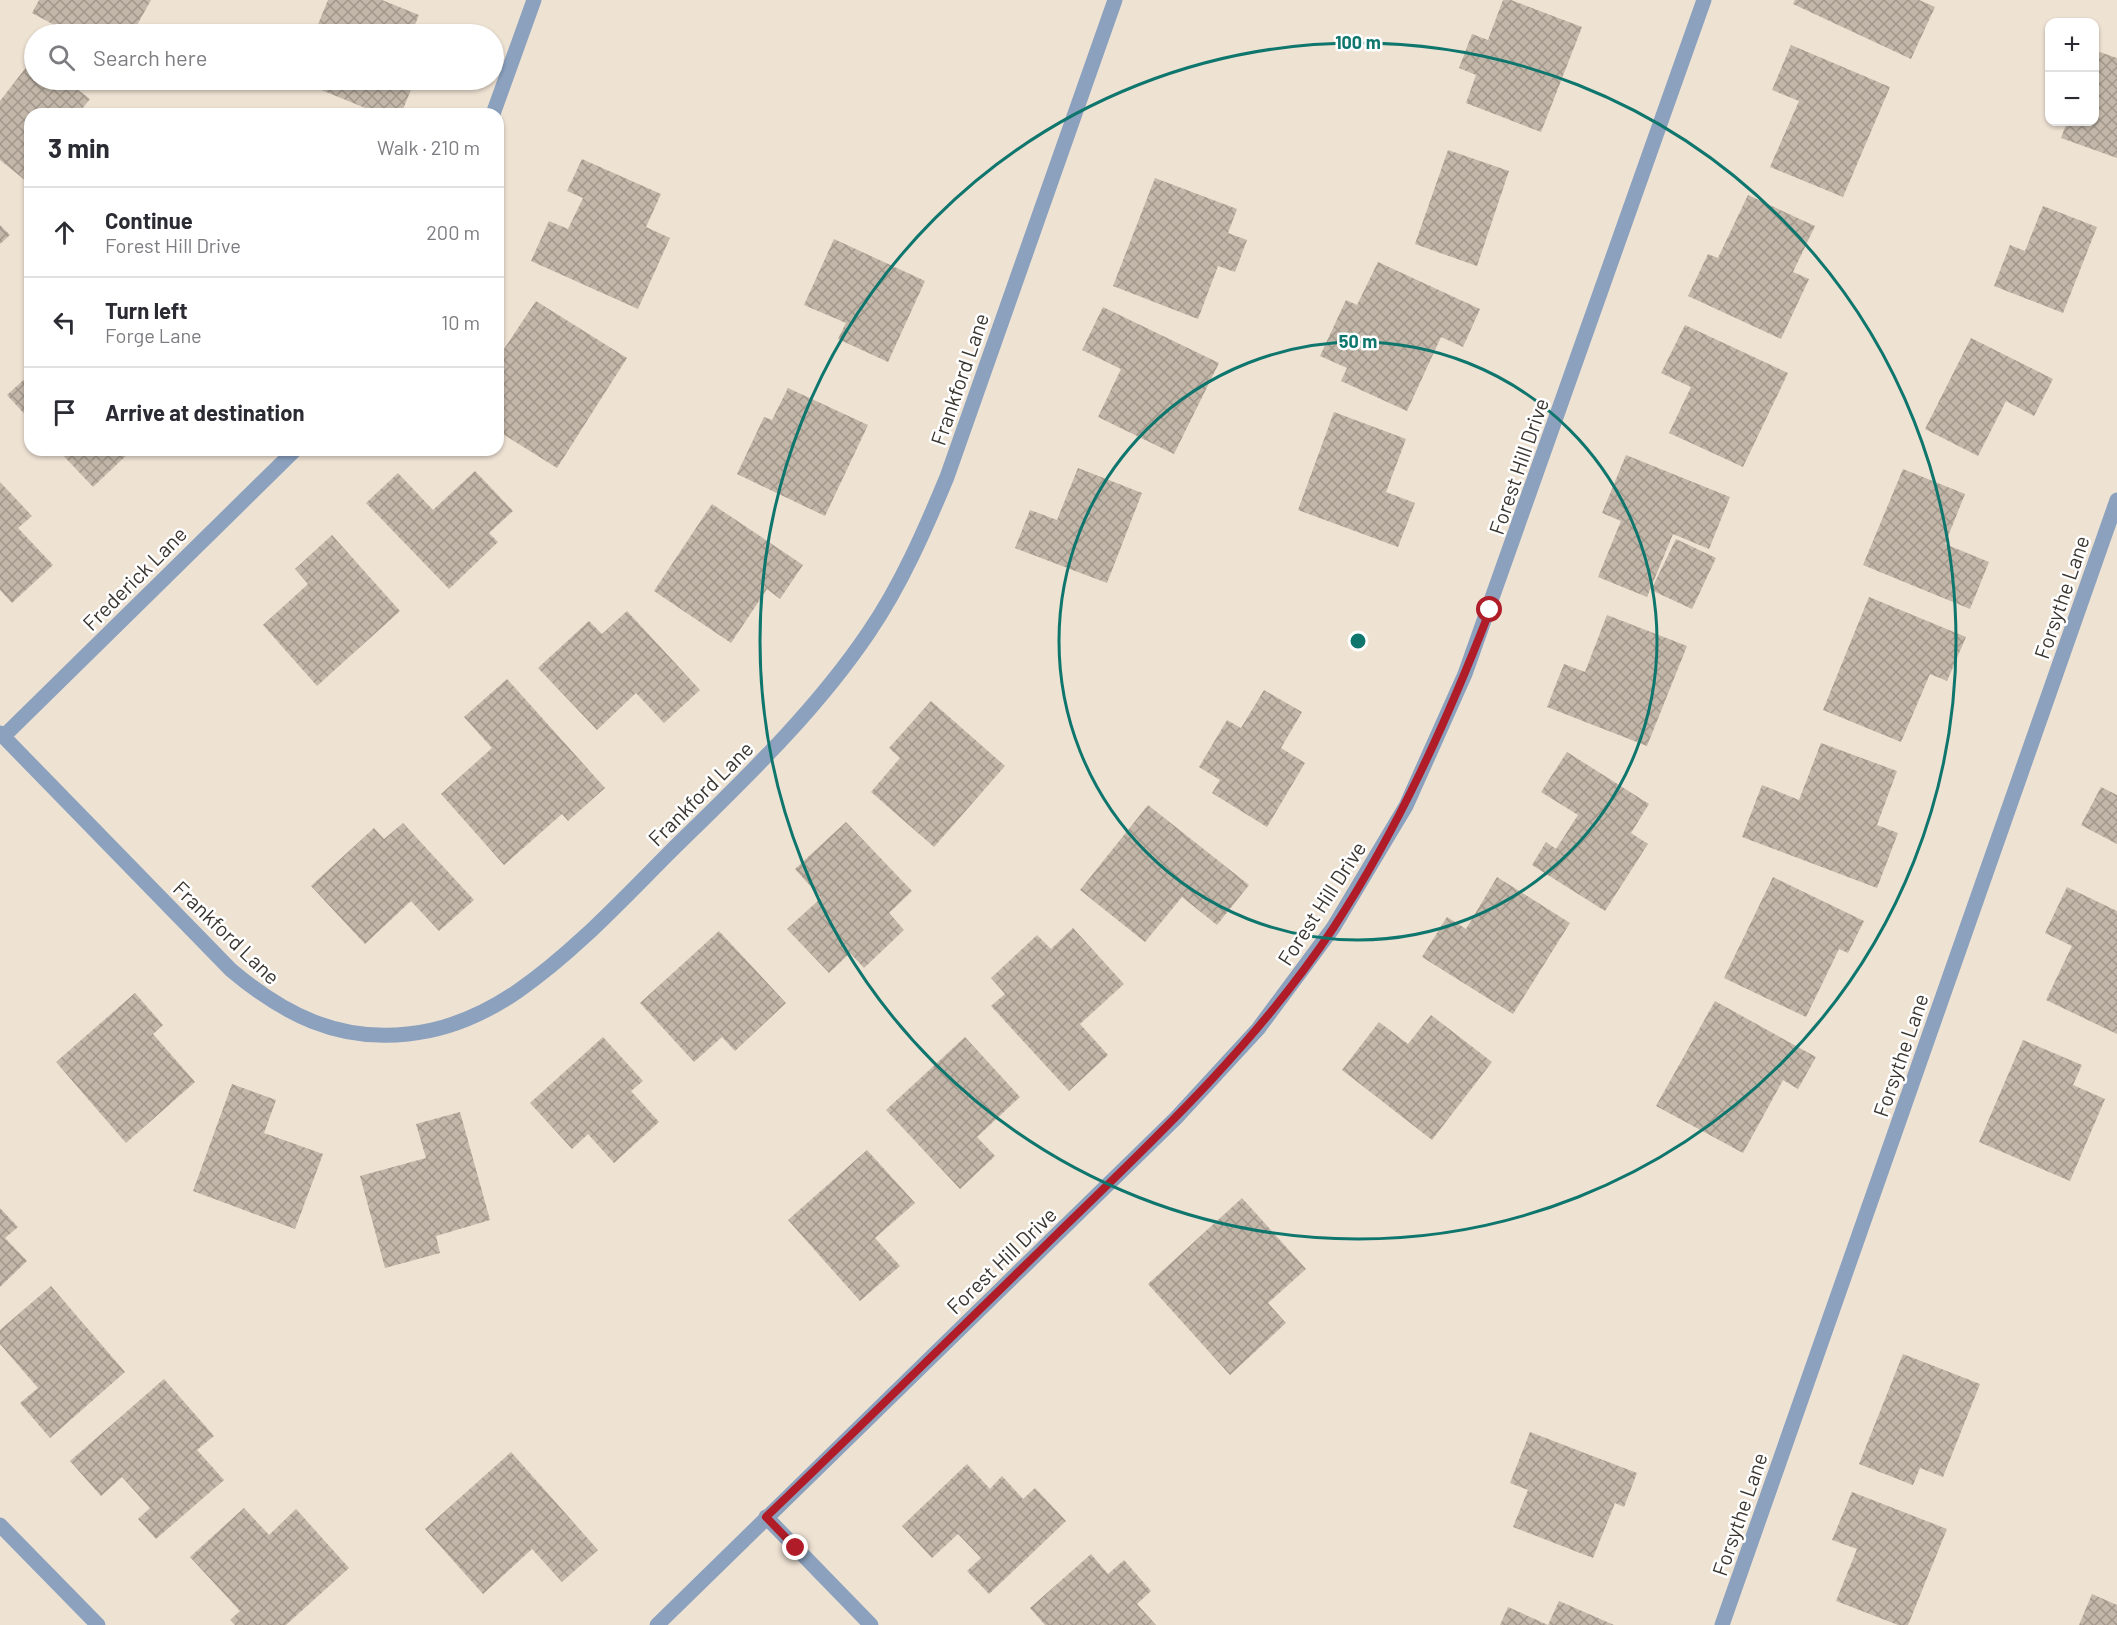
<!DOCTYPE html>
<html lang="en">
<head>
<meta charset="utf-8">
<style>
	:root { --surface:#fff; --page:#f2f2f3; --text:#2b2b33; --muted:#7c7c81; --line:#e1e1e2 }
	body { margin:0; font-family:Barlow,sans-serif; background:var(--page); color:var(--text) }
	.controls { position:absolute; right:18px; top:18px; display:grid; overflow:hidden; border-radius:12px; box-shadow:0 2px 4px #0004 }
	.controls button { width:54px; height:54px; display:grid; place-items:center; padding:0; border:0; border-bottom:2px solid var(--line); background:var(--surface); color:var(--text); font:30px sans-serif }
	.stop { position:absolute; width:18px; height:18px; margin:-14px; border:4px solid #b01d29; border-radius:50%; background:#fff }
	.stop.end { background:#b01d29; border-color:#fff; box-shadow:0 2px 6px #0008 }
	.list { margin:0; padding:0; list-style:none }
	h2 { display:flex; justify-content:space-between; align-items:center; height:78px; margin:0; padding:0 24px; font-size:26px }
	h2 small { font-size:20px; font-weight:400; color:var(--muted) }
	.list li { display:grid; grid-template-columns:39px 1fr auto; gap:18px; align-items:center; box-sizing:border-box; height:90px; padding:0 24px; border-top:2px solid var(--line) }
	.list b { display:block; font-size:22px; white-space:nowrap }
	.list p { margin:0; font-size:20px; white-space:nowrap; color:var(--muted) }
	.list em { font-size:20px; font-style:normal; color:var(--muted) }
	.icon { flex:none; width:33px; height:33px; fill:none; stroke:currentColor; stroke-width:2; stroke-linecap:round; stroke-linejoin:round }
	.map { position:relative; flex:none; width:2117px; height:1625px; overflow:hidden }
	.search { position:absolute; background:var(--surface); box-shadow:0 2px 4px #0004; left:24px; top:24px; width:480px; height:66px; display:flex; align-items:center; gap:15px; box-sizing:border-box; padding:0 21px; border-radius:33px; color:var(--muted); font-size:22px }
	.panel { position:absolute; background:var(--surface); box-shadow:0 2px 4px #0004; left:24px; top:108px; width:480px; height:348px; border-radius:18px }
	.map>svg:first-child { display:block }
	.building { fill:url(#building-cross-hatch) }
	.lines { fill:none; stroke-linecap:round; stroke-linejoin:round }
	.minor { stroke:#8ba1be; stroke-width:15 }
	.route { stroke:#b01d29; stroke-width:8 }
	.ring { fill:none; stroke:#0f766e; stroke-width:3 }
	.labels { text-anchor:middle; dominant-baseline:central; stroke-width:5; stroke-linejoin:round; paint-order:stroke }
	.street-label { font-size:21px; fill:#3b3630; stroke:#fff }
	.centre { fill:#0f766e; stroke:#fff; stroke-width:3 }
	.ring-label { font-size:18px; text-anchor:middle; font-weight:bold; fill:#0f766e; stroke:#fff; stroke-width:5; stroke-linejoin:round; paint-order:stroke }
</style>
</head>
<body>
<div class="map">
<svg width="2117" height="1625" viewBox="0 0 2117 1625">
	<defs>
		<pattern id="building-cross-hatch" width="8" height="8" patternUnits="userSpaceOnUse" patternTransform="scale(1.5)"><rect width="8" height="8" fill="#c3b7a9"/><path d="M0 0l8 8M0 8l8-8" fill="none" stroke="#a0968a"/></pattern>
	</defs>
	<rect width="100%" height="100%" fill="#eee2d3"/>
	<path class="building" d="M 39,0 L 151,0 L 132,34 L 71,34 L 32,13 Z
		M 328,0 L 382,0 L 419,15 L 411,34 L 314,34 Z
		M 1503,0 L 1511,0 L 1582,27 L 1541,132 L 1466,103 L 1476,75 L 1459,68 L 1472,34 L 1488,40 Z
		M 1795,0 L 1919,0 L 1935,7 L 1911,59 L 1793,4 Z
		M 1791,45 L 1890,87 L 1843,197 L 1770,167 L 1799,101 L 1772,90 Z
		M 2094,50 L 2117,58 L 2117,158 L 2061,138 L 2067,122 L 2094,122 Z
		M 34,57 L 34,80 L 65,80 L 90,99 L 78,114 L 30,114 L 30,176 L 26,181 L 0,160 L 0,101 Z
		M 317,80 L 415,80 L 401,114 L 380,114 L 314,87 Z
		M 1448,150 L 1509,171 L 1477,266 L 1415,244 Z
		M 582,159 L 661,194 L 646,227 L 670,238 L 638,309 L 531,261 L 549,221 L 568,229 L 583,198 L 567,191 Z
		M 1155,178 L 1237,209 L 1228,233 L 1247,240 L 1235,272 L 1218,266 L 1198,319 L 1113,286 Z
		M 1748,195 L 1815,226 L 1793,272 L 1809,279 L 1781,339 L 1688,296 L 1708,254 L 1718,258 Z
		M 2043,206 L 2097,227 L 2063,313 L 1994,286 L 2010,245 L 2025,251 Z
		M 0,225 L 10,235 L 0,244 Z
		M 834,239 L 925,281 L 888,362 L 838,339 L 846,323 L 804,305 Z
		M 1378,262 L 1480,309 L 1463,347 L 1441,337 L 1407,411 L 1341,381 L 1347,368 L 1320,356 L 1346,300 L 1357,305 Z
		M 536,301 L 627,358 L 557,468 L 498,431 L 498,358 Z
		M 1103,307 L 1219,363 L 1174,454 L 1098,417 L 1121,369 L 1082,350 Z
		M 1685,325 L 1788,373 L 1743,467 L 1669,433 L 1691,387 L 1661,373 Z
		M 1971,338 L 2053,379 L 2034,416 L 2006,401 L 1978,456 L 1925,429 Z
		M 30,374 L 30,420 L 7,395 Z
		M 788,388 L 868,425 L 825,516 L 737,474 L 764,417 L 772,420 Z
		M 1334,412 L 1406,439 L 1386,492 L 1415,503 L 1398,547 L 1298,510 Z
		M 58,450 L 132,450 L 93,487 Z
		M 1626,455 L 1730,497 L 1709,549 L 1673,534 L 1647,597 L 1598,577 L 1621,521 L 1602,513 Z
		M 1078,468 L 1142,493 L 1107,583 L 1015,548 L 1030,510 L 1057,520 Z
		M 1903,469 L 1965,494 L 1945,544 L 1989,562 L 1970,609 L 1863,565 Z
		M 475,471 L 513,511 L 489,533 L 498,542 L 449,589 L 366,503 L 398,473 L 433,510 Z
		M 0,482 L 32,516 L 18,528 L 53,565 L 12,603 L 0,590 Z
		M 712,504 L 803,565 L 780,599 L 767,589 L 731,643 L 654,591 Z
		M 332,535 L 400,611 L 317,686 L 263,625 L 308,584 L 295,569 Z
		M 1676,539 L 1716,558 L 1692,609 L 1651,590 Z
		M 1869,597 L 1966,637 L 1947,681 L 1930,674 L 1901,742 L 1823,710 Z
		M 627,611 L 700,690 L 664,723 L 636,693 L 597,730 L 538,668 L 589,621 L 602,634 Z
		M 1607,615 L 1687,646 L 1647,746 L 1547,707 L 1564,664 L 1585,672 Z
		M 507,679 L 605,788 L 568,821 L 562,814 L 504,865 L 441,794 L 492,748 L 464,717 Z
		M 1264,690 L 1302,712 L 1281,748 L 1305,763 L 1267,827 L 1212,793 L 1220,780 L 1199,767 L 1227,720 L 1241,728 Z
		M 931,701 L 1005,766 L 934,847 L 871,792 L 900,758 L 889,748 Z
		M 1821,743 L 1897,771 L 1877,825 L 1898,833 L 1877,888 L 1742,837 L 1762,785 L 1799,800 Z
		M 1567,752 L 1649,804 L 1631,833 L 1648,844 L 1605,911 L 1532,865 L 1546,842 L 1556,849 L 1578,815 L 1541,792 Z
		M 2101,787 L 2117,795 L 2117,844 L 2081,825 Z
		M 1148,805 L 1249,885 L 1217,925 L 1182,897 L 1145,942 L 1080,890 Z
		M 846,822 L 912,891 L 889,913 L 904,930 L 864,968 L 850,953 L 829,973 L 787,929 L 821,898 L 795,869 Z
		M 403,823 L 474,900 L 439,931 L 411,901 L 365,944 L 311,886 L 374,828 L 384,839 Z
		M 1497,877 L 1570,923 L 1513,1014 L 1422,957 L 1447,917 L 1466,929 Z
		M 1773,877 L 1864,921 L 1848,953 L 1839,949 L 1806,1017 L 1724,978 Z
		M 2067,887 L 2117,911 L 2117,1034 L 2046,1000 L 2072,946 L 2045,933 Z
		M 1073,928 L 1124,984 L 1080,1024 L 1108,1055 L 1069,1091 L 991,1006 L 1005,994 L 991,978 L 1037,935 L 1051,949 Z
		M 719,931 L 786,1003 L 735,1051 L 722,1037 L 694,1062 L 640,1003 Z
		M 135,993 L 163,1025 L 153,1034 L 195,1082 L 126,1143 L 56,1062 Z
		M 1715,1001 L 1816,1057 L 1798,1089 L 1783,1080 L 1743,1153 L 1656,1106 Z
		M 1431,1015 L 1492,1062 L 1432,1140 L 1342,1070 L 1379,1022 L 1408,1044 Z
		M 603,1037 L 643,1081 L 631,1091 L 659,1122 L 614,1163 L 588,1134 L 572,1149 L 530,1103 Z
		M 965,1037 L 1020,1097 L 977,1137 L 995,1156 L 960,1189 L 886,1110 Z
		M 2023,1040 L 2082,1065 L 2073,1085 L 2105,1099 L 2070,1181 L 1979,1142 Z
		M 232,1084 L 276,1100 L 264,1133 L 323,1154 L 295,1229 L 193,1191 Z
		M 460,1112 L 490,1220 L 436,1236 L 440,1253 L 385,1268 L 360,1176 L 426,1158 L 416,1124 Z
		M 867,1150 L 915,1203 L 875,1238 L 900,1266 L 860,1301 L 788,1220 Z
		M 1242,1198 L 1306,1269 L 1268,1303 L 1286,1323 L 1230,1375 L 1148,1284 Z
		M 0,1208 L 18,1227 L 5,1238 L 27,1261 L 0,1287 Z
		M 51,1286 L 125,1372 L 50,1438 L 20,1403 L 38,1388 L 0,1344 L 0,1330 Z
		M 1903,1354 L 1980,1384 L 1943,1477 L 1920,1468 L 1913,1485 L 1859,1464 Z
		M 164,1379 L 214,1436 L 197,1450 L 224,1480 L 156,1539 L 138,1519 L 150,1508 L 122,1477 L 101,1496 L 70,1461 Z
		M 1530,1432 L 1637,1473 L 1624,1507 L 1615,1503 L 1593,1558 L 1513,1527 L 1528,1490 L 1510,1483 Z
		M 511,1452 L 598,1550 L 562,1582 L 532,1549 L 483,1594 L 425,1529 Z
		M 967,1464 L 990,1489 L 1002,1476 L 1023,1499 L 1035,1488 L 1066,1521 L 989,1594 L 967,1571 L 981,1558 L 958,1534 L 932,1558 L 902,1526 Z
		M 1852,1492 L 1947,1529 L 1908,1625 L 1898,1625 L 1836,1601 L 1857,1549 L 1832,1540 Z
		M 244,1508 L 269,1535 L 296,1509 L 349,1568 L 286,1625 L 235,1625 L 230,1620 L 240,1611 L 190,1557 Z
		M 1091,1554 L 1108,1574 L 1124,1560 L 1151,1591 L 1137,1604 L 1156,1625 L 1045,1625 L 1030,1608 Z
		M 2092,1594 L 2117,1605 L 2117,1625 L 2079,1625 Z
		M 1559,1601 L 1614,1625 L 1500,1625 L 1508,1607 L 1548,1625 Z"/>
	<g class="lines">
		<path class="minor" d="M 493,114 L 534,0
			M 0,733 L 231,970 C 283,1014 338,1042 408,1034 C 447,1030 486,1013 518,991 C 574,952 621,901 669,853 C 740,783 813,715 869,632 C 901,585 925,530 947,477 L 1115,0
			M 3,737 L 295,450
			M 766,1517 L 871,1625
			M 0,1525 L 98,1625
			M 657,1625 L 1176,1118 L 1258,1029 L 1333,928 L 1406,806 L 1465,674 L 1704,0
			M 1722,1625 L 2117,500"/>
	</g>
	<g class="lines">
		<path class="route" d="M 796,1548 L 766,1517 C 864,1423 961,1328 1058,1233 C 1157,1137 1257,1043 1334,927 C 1399,827 1447,721 1490,610"/>
	</g>
	<g class="ring">
		<circle cx="1358" cy="641" r="299"/>
		<circle cx="1358" cy="641" r="598"/>
	</g>
	<g class="labels">
		<g class="street-label">
			<text transform="translate(959 379) rotate(-71)">Frankford Lane</text>
			<text transform="translate(1518 466) rotate(-71)">Forest Hill Drive</text>
			<text transform="translate(134 578) rotate(-45)">Frederick Lane</text>
			<text transform="translate(2061 597) rotate(-71)">Forsythe Lane</text>
			<text transform="translate(700 793) rotate(-45)">Frankford Lane</text>
			<text transform="translate(1321 903) rotate(-57)">Forest Hill Drive</text>
			<text transform="translate(227 932) rotate(44)">Frankford Lane</text>
			<text transform="translate(1900 1055) rotate(-71)">Forsythe Lane</text>
			<text transform="translate(1001 1260) rotate(-44)">Forest Hill Drive</text>
			<text transform="translate(1739 1514) rotate(-71)">Forsythe Lane</text>
		</g>
	</g>
	<circle cx="1358" cy="641" r="9" class="centre"/>
	<g class="ring-label">
		<text x="1358" y="49">100 m</text>
		<text x="1358" y="348">50 m</text>
	</g>
</svg>
<div class="controls">
<button>+</button>
<button>−</button>
</div>
<div class="stop" style="left:1490px;top:610px"></div>
<div class="stop end" style="left:796px;top:1548px"></div>
<div class="search"><svg class="icon" aria-label="search" viewBox="0 0 24 24"><circle cx="10" cy="10" r="6"/><path d="M15 15l6 6"/></svg>Search here</div>
<section class="panel">
<h2>3 min<small>Walk · 210 m</small></h2>
<ul class="list">
<li><svg class="icon" aria-label="ahead" viewBox="0 0 24 24"><path d="M12 20V5M6 11l6-6 6 6"/></svg><div><b>Continue</b><p>Forest Hill Drive</p></div><em>200 m</em></li>
<li><svg class="icon" aria-label="left" viewBox="0 0 24 24"><path d="M17 20v-9H6M10 6l-5 5 5 5"/></svg><div><b>Turn left</b><p>Forge Lane</p></div><em>10 m</em></li>
<li><svg class="icon" aria-label="arrive" viewBox="0 0 24 24"><path d="M6 21V4h12l-3 4 3 4H6"/></svg><div><b>Arrive at destination</b></div></li>
</ul>
</section>
</div>
</body>
</html>
